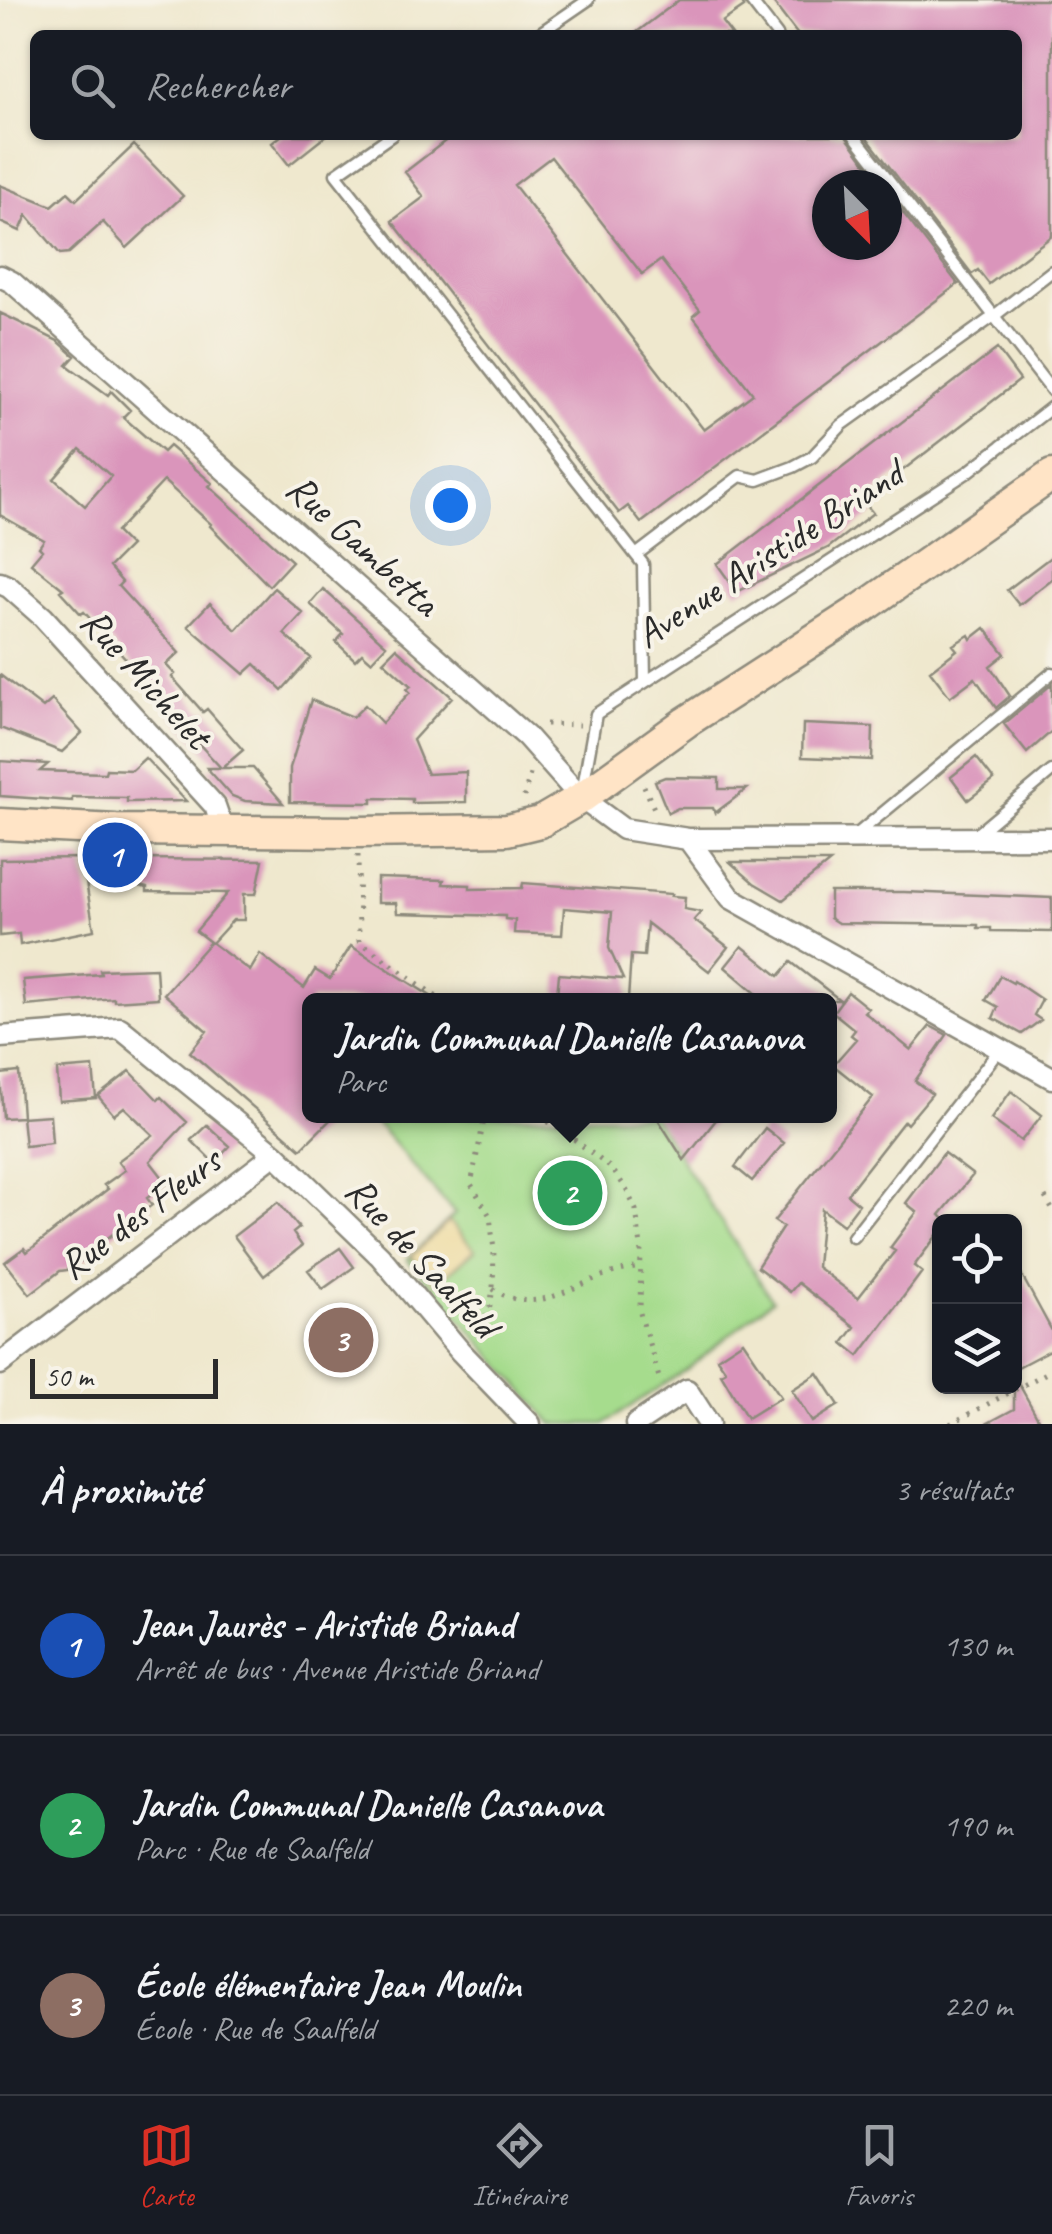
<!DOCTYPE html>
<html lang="fr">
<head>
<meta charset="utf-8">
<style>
	:root { --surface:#171b24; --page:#242831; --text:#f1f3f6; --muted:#9ea1a6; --line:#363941; --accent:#d93025 }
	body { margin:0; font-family:Caveat,sans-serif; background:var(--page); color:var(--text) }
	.controls { position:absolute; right:30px; bottom:30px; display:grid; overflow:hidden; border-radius:15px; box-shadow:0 2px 8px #0004 }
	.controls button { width:90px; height:90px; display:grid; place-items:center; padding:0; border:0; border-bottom:2px solid var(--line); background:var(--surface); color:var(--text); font:50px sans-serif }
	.compass { position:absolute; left:812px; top:170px; width:90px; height:90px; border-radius:50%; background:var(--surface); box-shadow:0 2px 8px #0004; rotate:156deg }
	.scale { position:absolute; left:30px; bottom:25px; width:188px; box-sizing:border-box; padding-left:10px; border:5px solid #2b2b2b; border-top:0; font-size:28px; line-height:35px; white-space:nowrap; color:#2b2b2b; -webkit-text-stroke:8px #f7f3e8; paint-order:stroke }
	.you { position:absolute; left:450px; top:505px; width:35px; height:35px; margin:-25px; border:8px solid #fff; border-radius:50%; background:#1a73e8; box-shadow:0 0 0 15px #1a73e833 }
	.badge { display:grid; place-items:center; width:65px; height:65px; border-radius:50%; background:var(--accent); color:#fff; font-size:32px; font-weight:700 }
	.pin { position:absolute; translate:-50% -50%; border:5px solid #fff; box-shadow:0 2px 10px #0006 }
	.popup { position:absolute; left:302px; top:993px; width:535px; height:130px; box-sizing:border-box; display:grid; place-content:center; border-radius:15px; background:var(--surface); filter:drop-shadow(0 2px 8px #0005); font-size:32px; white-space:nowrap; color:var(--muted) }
	.popup b { font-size:38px; color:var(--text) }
	.popup::after { content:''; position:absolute; left:50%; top:100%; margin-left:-20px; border:20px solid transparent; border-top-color:var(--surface) }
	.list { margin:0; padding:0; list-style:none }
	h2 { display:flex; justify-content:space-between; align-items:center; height:130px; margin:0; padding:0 40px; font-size:42px }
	h2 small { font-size:32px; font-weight:400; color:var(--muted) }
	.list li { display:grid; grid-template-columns:65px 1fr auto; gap:30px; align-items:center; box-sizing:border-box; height:180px; padding:0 40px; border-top:2px solid var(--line) }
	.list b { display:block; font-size:38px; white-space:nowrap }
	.list p { margin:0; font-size:32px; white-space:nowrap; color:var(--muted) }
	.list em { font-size:32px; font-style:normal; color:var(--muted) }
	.icon { flex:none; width:55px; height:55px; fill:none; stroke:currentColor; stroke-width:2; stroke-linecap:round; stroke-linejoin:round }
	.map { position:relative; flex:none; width:1052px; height:1424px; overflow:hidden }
	.search { position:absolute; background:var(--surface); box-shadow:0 2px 8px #0004; left:30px; right:30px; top:30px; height:110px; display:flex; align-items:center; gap:25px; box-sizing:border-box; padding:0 35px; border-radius:15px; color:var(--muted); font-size:38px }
	.sheet { height:670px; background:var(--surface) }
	nav { display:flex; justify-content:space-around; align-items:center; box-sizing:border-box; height:140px; border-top:2px solid var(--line); background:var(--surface); font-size:28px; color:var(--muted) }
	nav a { display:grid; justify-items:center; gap:5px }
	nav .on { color:var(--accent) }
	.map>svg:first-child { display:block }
	.green { fill:#a6dc8d; stroke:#68845c; stroke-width:2.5 }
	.sand { fill:#eeda9e; stroke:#8c8264; stroke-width:2.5 }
	.building { fill:#da95bb; fill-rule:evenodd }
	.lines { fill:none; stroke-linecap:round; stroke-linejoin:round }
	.service-casing { stroke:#8d8a7c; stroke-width:15 }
	.minor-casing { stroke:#8d8a7c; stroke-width:25 }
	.secondary-casing { stroke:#8d8a7c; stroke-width:35 }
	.path { stroke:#8d8a7c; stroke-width:5; stroke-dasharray:2.5 8; stroke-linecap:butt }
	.service { stroke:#fff; stroke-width:10 }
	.minor { stroke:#fff; stroke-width:20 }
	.secondary { stroke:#ffe4c6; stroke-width:30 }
	.labels { text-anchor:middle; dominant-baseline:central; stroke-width:8; stroke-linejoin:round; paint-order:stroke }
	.street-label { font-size:40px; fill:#2b2b2b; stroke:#f7f3e8 }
</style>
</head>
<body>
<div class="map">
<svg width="1052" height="1424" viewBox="0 0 1052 1424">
	<rect width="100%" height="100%" fill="#f7f3e8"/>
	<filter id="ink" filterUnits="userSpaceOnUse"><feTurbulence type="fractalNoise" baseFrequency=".01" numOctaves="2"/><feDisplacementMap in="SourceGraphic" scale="20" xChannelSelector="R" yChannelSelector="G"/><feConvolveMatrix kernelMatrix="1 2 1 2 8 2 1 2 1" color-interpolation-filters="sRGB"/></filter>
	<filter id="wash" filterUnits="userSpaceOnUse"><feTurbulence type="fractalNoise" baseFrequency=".0048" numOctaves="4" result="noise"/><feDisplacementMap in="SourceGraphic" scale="40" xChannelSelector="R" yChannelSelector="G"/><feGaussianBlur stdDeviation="2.25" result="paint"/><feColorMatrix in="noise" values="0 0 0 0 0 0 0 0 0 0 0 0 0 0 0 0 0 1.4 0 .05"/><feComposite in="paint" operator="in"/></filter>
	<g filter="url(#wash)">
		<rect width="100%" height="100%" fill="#efe8ce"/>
		<path class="green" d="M 370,1116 L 653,1116 L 772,1300 L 690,1367 L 604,1424 L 553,1424 L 407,1259 L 455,1214 Z"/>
		<path class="sand" d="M 449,1221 L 475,1250 L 436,1284 L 411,1256 Z"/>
		<g id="blocks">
			<path class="building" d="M 679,0 L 741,0 L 744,7 L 722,22 L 732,35 L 633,35 Z
				M 771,0 L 1052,0 L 1052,236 L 989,284 L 978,270 L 972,274 L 865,135 L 1017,135 L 1017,35 L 798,35 Z
				M 282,135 L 327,135 L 289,165 L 272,143 Z
				M 453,135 L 845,135 L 882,185 L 827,185 L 827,245 L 887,245 L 887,192 L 958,284 L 641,523 L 628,506 L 619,513 L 392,221 L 424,197 L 405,172 ZM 551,157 L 642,274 L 661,260 L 700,310 L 693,316 L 753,394 L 704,430 L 514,185 Z
				M 134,145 L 183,196 L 127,248 L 103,222 L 69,253 L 60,254 L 27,215 L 20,231 L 0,222 L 0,185 L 52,206 L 68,192 L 76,200 Z
				M 0,313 L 58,341 L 75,356 L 67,365 L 108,395 L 111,391 L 130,410 L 123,417 L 163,452 L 169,446 L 212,483 L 209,486 L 292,561 L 269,586 L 210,526 L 211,524 L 164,481 L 116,532 L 130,546 L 109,567 L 122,582 L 118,586 L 179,653 L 166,665 L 175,674 L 172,677 L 203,712 L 207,709 L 243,750 L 222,768 L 253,768 L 283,803 L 245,801 L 232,796 L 207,768 L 221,768 L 134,673 L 137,671 L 84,612 L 81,614 L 60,591 L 63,589 L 31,563 L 42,550 L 39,547 L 44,540 L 0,515 ZM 80,449 L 111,476 L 85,506 L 54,479 Z
				M 997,349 L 1020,380 L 863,501 L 873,513 L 828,548 L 737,592 L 717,564 Z
				M 1052,556 L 1052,579 L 1019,605 L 1007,590 Z
				M 274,588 L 303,613 L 284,634 L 311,658 L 282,690 L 255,664 L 244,674 L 188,626 L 210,603 L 236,630 Z
				M 323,589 L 386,645 L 371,661 L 362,653 L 355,660 L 336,642 L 343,634 L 310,604 Z
				M 985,628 L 1005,654 L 990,666 L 1010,696 L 996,708 L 975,678 L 950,697 L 930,671 L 957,650 L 953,645 L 969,635 L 971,639 Z
				M 396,648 L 452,697 L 413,740 L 427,774 L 466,772 L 466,802 L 412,803 L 412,799 L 372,798 L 372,803 L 290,802 L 290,768 L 311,700 L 353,717 L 365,705 L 382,723 L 410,692 L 407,689 L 411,686 L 383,661 Z
				M 0,675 L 43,708 L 52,700 L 82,733 L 62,752 L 0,728 Z
				M 1052,684 L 1052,731 L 1027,753 L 1004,724 Z
				M 803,724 L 873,727 L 872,760 L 802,757 Z
				M 976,757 L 994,780 L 968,800 L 951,777 Z
				M 145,758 L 186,801 L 127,802 L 127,798 L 72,797 L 72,801 L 0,796 L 0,761 L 48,764 L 40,771 L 105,773 L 106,769 L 132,770 Z
				M 665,777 L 719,778 L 719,789 L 747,789 L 715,813 L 713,808 L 678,808 L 668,813 L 655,781 Z
				M 82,858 L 94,930 L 20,945 L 19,934 L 0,936 L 0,859 Z
				M 136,859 L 263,860 L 256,894 L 244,894 L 244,920 L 233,920 L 212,943 L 250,971 L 260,954 L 304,988 L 315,970 L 330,979 L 351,946 L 437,1000 L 310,1000 L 310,1116 L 334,1116 L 301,1149 L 190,1052 L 207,1031 L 164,994 L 210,942 L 196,931 L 228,893 L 147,892 L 147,888 L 135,885 Z
				M 730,862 L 830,862 L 783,900 L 754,883 Z
				M 377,878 L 444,880 L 443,884 L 470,885 L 470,889 L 522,888 L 523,883 L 672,894 L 671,896 L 685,897 L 684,909 L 701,912 L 694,920 L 728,947 L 709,971 L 647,923 L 644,956 L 631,955 L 628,1000 L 557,995 L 559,974 L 623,979 L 609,948 L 612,912 L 564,908 L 562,935 L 514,933 L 515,920 L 505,919 L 505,916 L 397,913 L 396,903 L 377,903 Z
				M 830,892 L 904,892 L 1052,898 L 1052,932 L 991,931 L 991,928 L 978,928 L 978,925 L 838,923 L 830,918 Z
				M 742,946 L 779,976 L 791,962 L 840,1000 L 764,1000 L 725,967 Z
				M 156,968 L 158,998 L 114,1001 L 114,998 L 26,1006 L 23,980 L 101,974 L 100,970 Z
				M 1000,976 L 1013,983 L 1014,981 L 1042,1000 L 1034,1015 L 1041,1020 L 1022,1034 L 993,1018 L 998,1007 L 986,1000 Z
				M 848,992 L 868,1008 L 864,1012 L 911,1050 L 930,1026 L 947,1035 L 915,1081 L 932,1094 L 907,1124 L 904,1121 L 847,1194 L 859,1204 L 843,1225 L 822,1209 L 817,1267 L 858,1298 L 895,1251 L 890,1248 L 917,1212 L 906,1203 L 944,1153 L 973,1175 L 940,1215 L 944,1219 L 940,1222 L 940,1231 L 914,1266 L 922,1272 L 859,1356 L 843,1343 L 855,1327 L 798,1283 L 790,1292 L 757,1267 L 783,1227 L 774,1221 L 873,1097 L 833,1065 L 856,1039 L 851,1035 L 855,1030 L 833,1012 Z
				M 93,1067 L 96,1098 L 59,1101 L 57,1070 Z
				M 130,1071 L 158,1100 L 161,1097 L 187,1122 L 150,1161 L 167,1183 L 147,1198 L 152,1205 L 105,1240 L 105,1244 L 82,1261 L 80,1259 L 67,1270 L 60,1271 L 30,1294 L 5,1262 L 24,1248 L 27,1252 L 108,1189 L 104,1185 L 125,1170 L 118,1161 L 153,1135 L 124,1107 L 114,1115 L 98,1096 Z
				M 19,1072 L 22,1117 L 3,1118 L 0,1074 Z
				M 1011,1091 L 1042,1115 L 1021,1141 L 991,1119 Z
				M 50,1115 L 52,1143 L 25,1146 L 22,1117 Z
				M 656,1116 L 719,1116 L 684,1160 Z
				M 207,1125 L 230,1146 L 214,1163 L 191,1140 Z
				M 765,1128 L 784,1143 L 752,1181 L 735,1167 Z
				M 278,1202 L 299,1228 L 293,1233 L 302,1246 L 264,1276 L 234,1236 Z
				M 340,1248 L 354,1267 L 323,1289 L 308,1270 Z
				M 1014,1261 L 1052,1331 L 1052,1349 L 1014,1369 Z
				M 743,1341 L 781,1397 L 747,1418 L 721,1374 L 726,1371 L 717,1358 Z
				M 818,1373 L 839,1405 L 812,1422 L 792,1390 Z
				M 1014,1375 L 1041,1424 L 986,1424 L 1014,1409 Z"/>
		</g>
	</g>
	<g filter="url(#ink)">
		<use href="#blocks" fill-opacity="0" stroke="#8d8a7c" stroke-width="2.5"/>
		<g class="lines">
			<defs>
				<path id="service" d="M 750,0 L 777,35
					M 537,35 L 588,0
					M 392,135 L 336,174 L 643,564 L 645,682
					M 854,135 L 1052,391
					M 636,555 L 740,476 L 758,480 L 793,467 L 812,457 L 842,425 L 994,316 L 1052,271
					M 583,787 L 596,714 L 968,472 L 1052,407
					M 856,835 L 1052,673
					M 973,837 L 1052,771
					M 853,1237 L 1000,1049"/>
				<path id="minor" d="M 0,276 L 12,282 L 527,737 L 581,798 L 623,829 L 688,839 L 1052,838
					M 0,583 L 9,587 L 43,617 L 215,806 L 224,832
					M 688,839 L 731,898 L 1052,1078
					M 0,1037 L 120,1028 L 275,1154 L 380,1256 L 460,1351 L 530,1424
					M 0,1364 L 275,1154
					M 636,1424 L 687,1390 L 709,1424"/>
				<path id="secondary" d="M 0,824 L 116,830 L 357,832 L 507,830 L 540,822 L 581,798 L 686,722 L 863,608 L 1052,475"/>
			</defs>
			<use href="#service" class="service-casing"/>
			<use href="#minor" class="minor-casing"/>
			<use href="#secondary" class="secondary-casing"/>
			<path class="path" d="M 546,724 L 580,725
				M 644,786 L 656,813
				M 524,797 L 530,774
				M 358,855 L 359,941 L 441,1000
				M 539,1116 L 566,1133 L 612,1169 L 625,1187 L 636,1210 L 641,1246 L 640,1313 L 660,1381
				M 1045,1197 L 1052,1209
				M 493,1289 C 534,1317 569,1287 608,1274 C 619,1271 630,1269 640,1267
				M 476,1336 L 489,1311 L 493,1289 L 494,1250 L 490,1216 L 471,1184 L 484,1120 L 488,1116
				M 950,1424 L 1052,1370"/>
			<use href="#service" class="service"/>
			<use href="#minor" class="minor"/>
			<use href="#secondary" class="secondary"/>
		</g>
	</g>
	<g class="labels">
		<g class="street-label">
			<text transform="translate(363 545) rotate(42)">Rue Gambetta</text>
			<text transform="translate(769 554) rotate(-33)">Avenue Aristide Briand</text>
			<text transform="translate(146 678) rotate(48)">Rue Michelet</text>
			<text transform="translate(140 1213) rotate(-37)">Rue des Fleurs</text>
			<text transform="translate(422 1257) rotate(47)">Rue de Saalfeld</text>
		</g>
	</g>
</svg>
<div class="controls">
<button><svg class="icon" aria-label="locate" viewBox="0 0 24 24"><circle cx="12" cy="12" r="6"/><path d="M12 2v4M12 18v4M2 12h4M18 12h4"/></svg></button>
<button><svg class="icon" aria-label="layers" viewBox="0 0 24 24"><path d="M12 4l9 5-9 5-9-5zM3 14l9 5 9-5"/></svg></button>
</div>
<svg class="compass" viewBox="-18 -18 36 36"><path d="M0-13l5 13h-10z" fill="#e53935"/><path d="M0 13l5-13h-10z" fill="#9ea1a6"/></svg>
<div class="scale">50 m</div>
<div class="you"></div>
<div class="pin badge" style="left:115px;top:855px;background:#1a4fb4">1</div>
<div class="pin badge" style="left:570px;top:1193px;background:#2e9e5b">2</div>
<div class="popup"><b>Jardin Communal Danielle Casanova</b>Parc</div>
<div class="pin badge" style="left:341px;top:1340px;background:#8d6e63">3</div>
<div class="search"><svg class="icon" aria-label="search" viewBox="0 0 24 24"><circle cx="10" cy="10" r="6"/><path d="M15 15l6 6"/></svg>Rechercher</div>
</div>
<section class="sheet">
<h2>À proximité<small>3 résultats</small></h2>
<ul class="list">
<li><span class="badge" style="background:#1a4fb4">1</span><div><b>Jean Jaurès - Aristide Briand</b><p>Arrêt de bus · Avenue Aristide Briand</p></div><em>130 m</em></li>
<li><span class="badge" style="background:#2e9e5b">2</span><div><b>Jardin Communal Danielle Casanova</b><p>Parc · Rue de Saalfeld</p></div><em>190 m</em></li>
<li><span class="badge" style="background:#8d6e63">3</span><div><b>École élémentaire Jean Moulin</b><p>École · Rue de Saalfeld</p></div><em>220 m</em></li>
</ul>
</section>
<nav>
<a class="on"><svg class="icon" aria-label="map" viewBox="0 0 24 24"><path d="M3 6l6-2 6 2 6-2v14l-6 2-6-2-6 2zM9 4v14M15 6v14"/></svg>Carte</a>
<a><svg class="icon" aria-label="directions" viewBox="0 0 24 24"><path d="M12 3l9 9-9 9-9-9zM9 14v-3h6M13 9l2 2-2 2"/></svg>Itinéraire</a>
<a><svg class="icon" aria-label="saved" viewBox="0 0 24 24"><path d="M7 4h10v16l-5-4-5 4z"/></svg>Favoris</a>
</nav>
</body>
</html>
